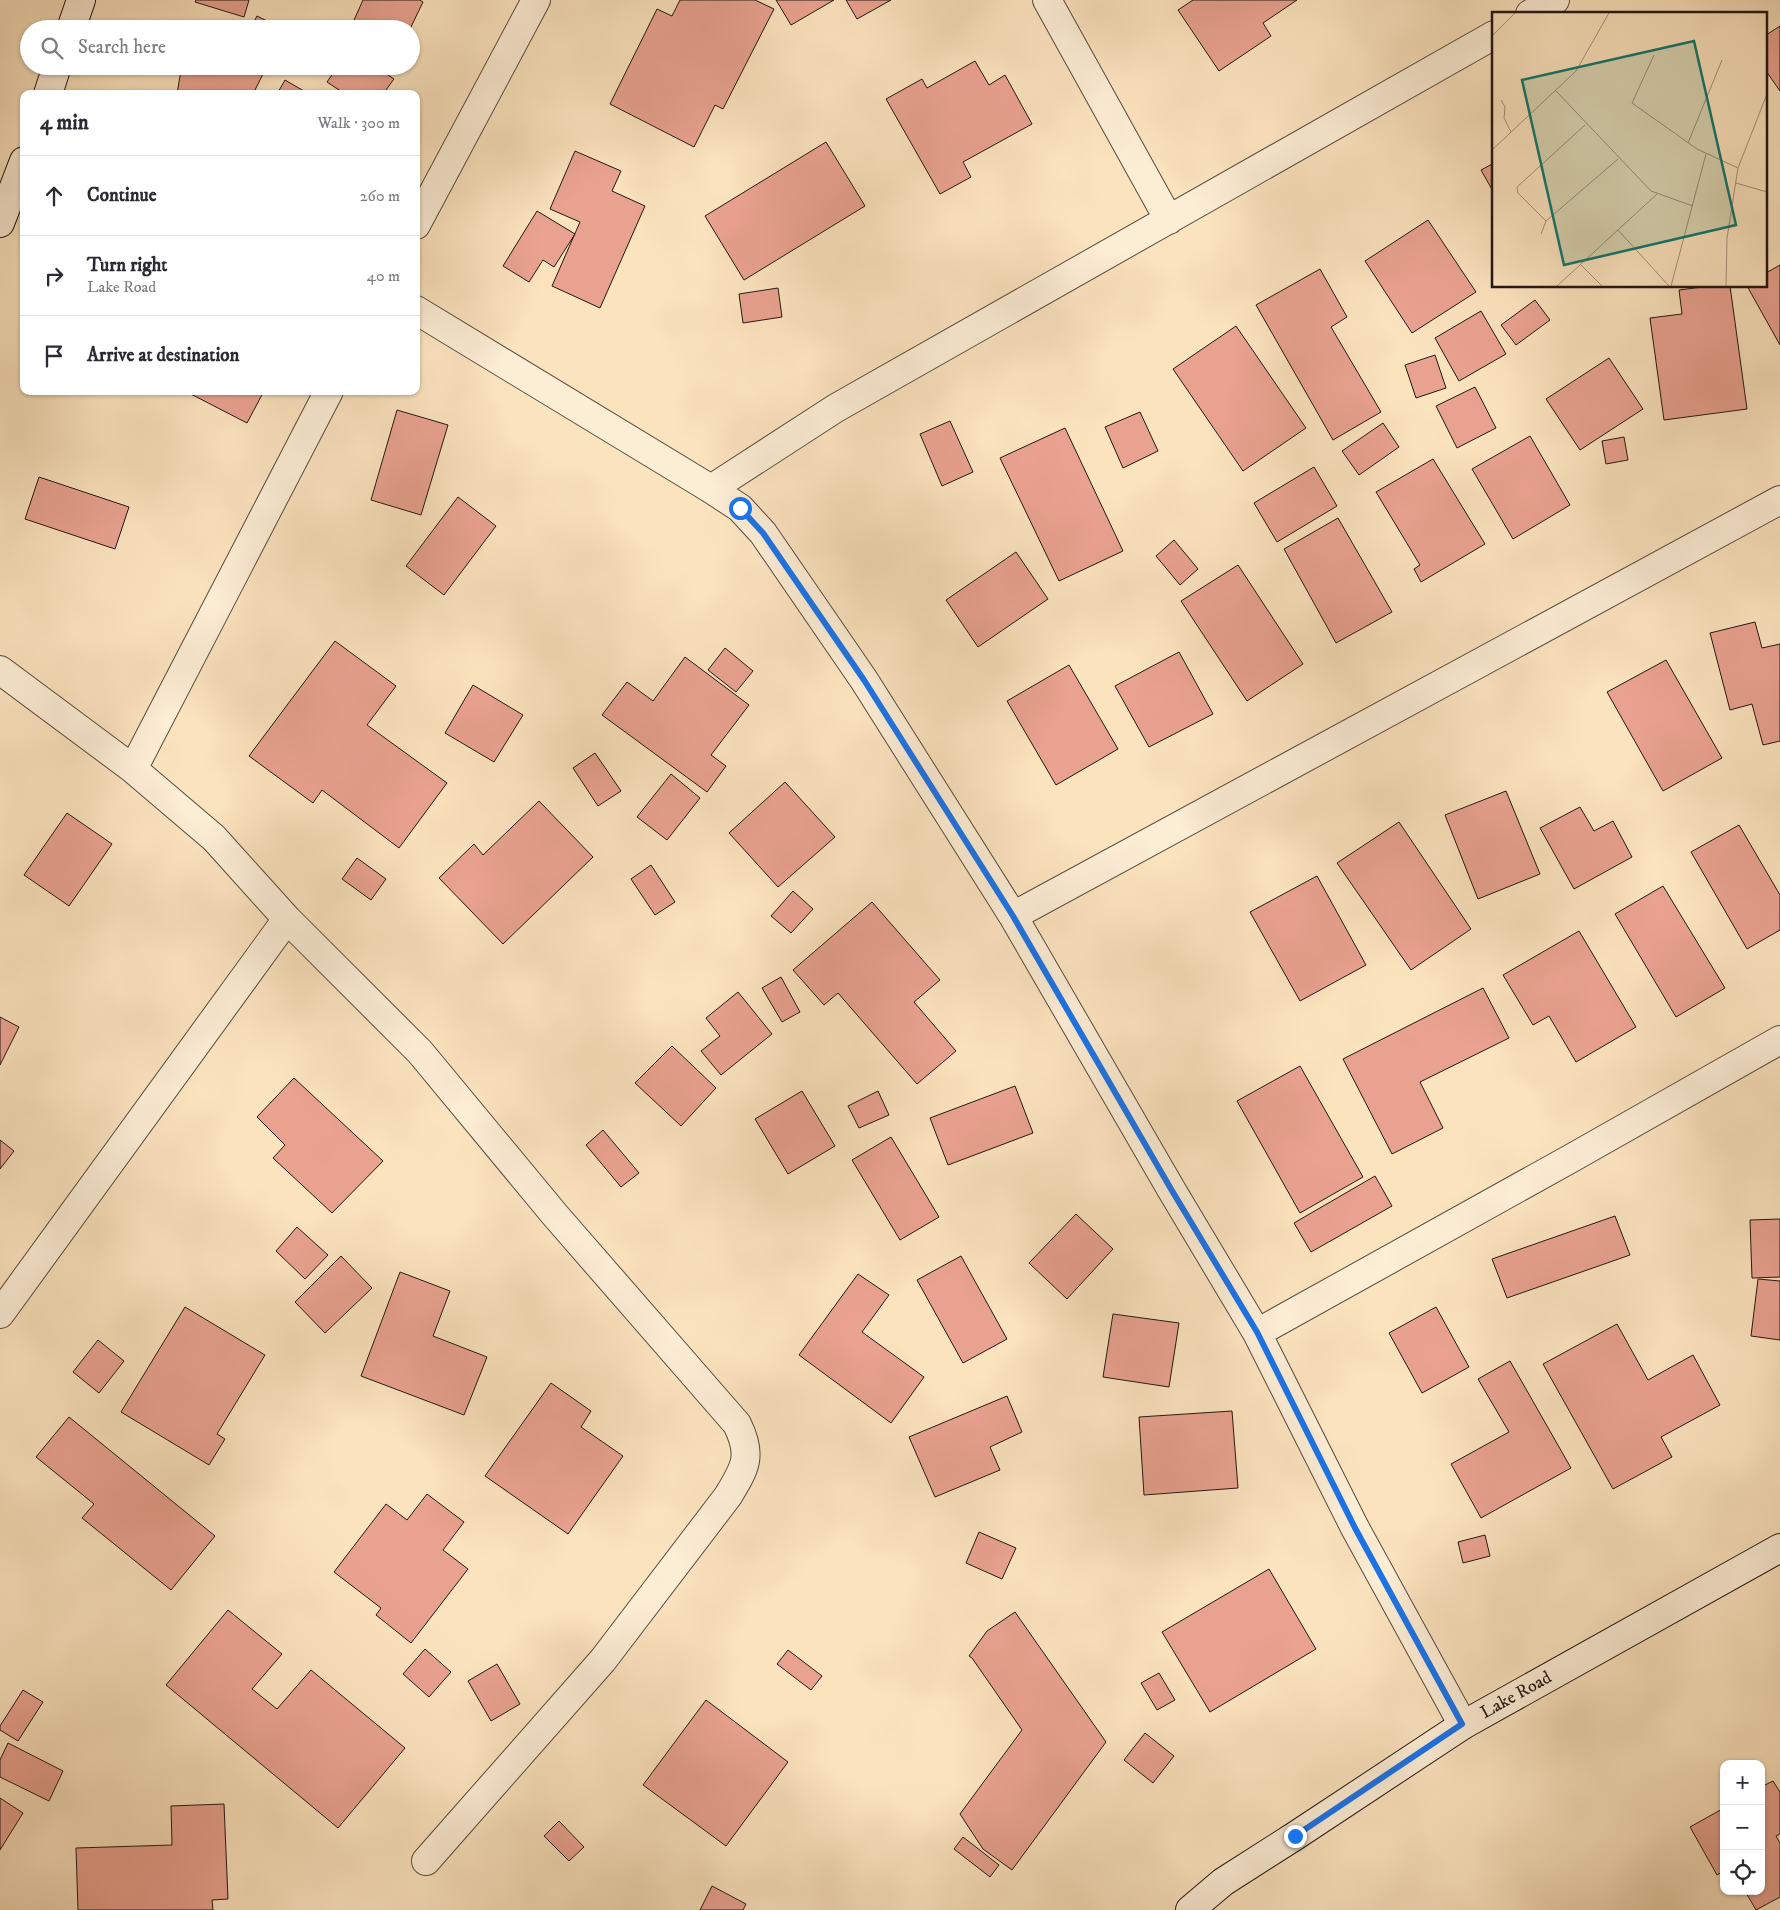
<!DOCTYPE html>
<html lang="en">
<head>
<meta charset="utf-8">
<style>
	:root { --surface:#fff; --page:#f2f2f3; --text:#2b2b33; --muted:#7c7c81; --line:#e1e1e2 }
	body { margin:0; font-family:"IM FELL DW Pica",serif; background:var(--page); color:var(--text) }
	.controls { position:absolute; right:15px; bottom:15px; display:grid; overflow:hidden; border-radius:10px; box-shadow:0 1px 4px #0004 }
	.controls button { width:45px; height:45px; display:grid; place-items:center; padding:0; border:0; border-bottom:1px solid var(--line); background:var(--surface); color:var(--text); font:25px sans-serif }
	.stop { position:absolute; width:15px; height:15px; margin:-11px; border:4px solid #1a73e8; border-radius:50%; background:#fff }
	.stop.end { background:#1a73e8; border-color:#fff; box-shadow:0 1px 5px #0008 }
	.list { margin:0; padding:0; list-style:none }
	h2 { display:flex; justify-content:space-between; align-items:center; height:65px; margin:0; padding:0 20px; font-size:21px }
	h2 small { font-size:16px; font-weight:400; color:var(--muted) }
	.list li { display:grid; grid-template-columns:32px 1fr auto; gap:15px; align-items:center; box-sizing:border-box; height:80px; padding:0 20px; border-top:1px solid var(--line) }
	.list b { display:block; font-size:19px; white-space:nowrap }
	.list p { margin:0; font-size:16px; white-space:nowrap; color:var(--muted) }
	.list em { font-size:16px; font-style:normal; color:var(--muted) }
	.icon { flex:none; width:28px; height:28px; fill:none; stroke:currentColor; stroke-width:2; stroke-linecap:round; stroke-linejoin:round }
	.map { position:relative; flex:none; width:1780px; height:1910px; overflow:hidden }
	.search { position:absolute; background:var(--surface); box-shadow:0 1px 4px #0004; left:20px; top:20px; width:400px; height:55px; display:flex; align-items:center; gap:12px; box-sizing:border-box; padding:0 18px; border-radius:28px; color:var(--muted); font-size:19px }
	.panel { position:absolute; background:var(--surface); box-shadow:0 1px 4px #0004; left:20px; top:90px; width:400px; height:305px; border-radius:10px }
	.map>svg:first-child { display:block }
	.building { fill:#e9a290; stroke:#231712 }
	.lines { fill:none; stroke-linecap:round; stroke-linejoin:round }
	.street-casing { stroke:#594a3d; stroke-width:30 }
	.secondary-casing { stroke:#231712; stroke-width:30 }
	.street { stroke:#fcedd5; stroke-width:28 }
	.secondary { stroke:#fcedd5; stroke-width:28 }
	.route { stroke:#1a73e8; stroke-width:6 }
	.labels { text-anchor:middle; dominant-baseline:central; stroke-width:4.5; stroke-linejoin:round; paint-order:stroke }
	.street-label { font-size:18px; fill:#231712; stroke:#fcedd5 }
	.inset-road { fill:none; stroke:#a59179; stroke-width:1 }
	.view { fill:#0f766e; fill-opacity:0.15; stroke:#0f766e; stroke-width:2.5 }
	.inset-edge { fill:none; stroke:#231712; stroke-width:2.5 }
</style>
</head>
<body>
<div class="map">
<svg width="1780" height="1910" viewBox="0 0 1780 1910">
	<rect width="100%" height="100%" fill="#fbe3be"/>
	<filter id="stains"><feTurbulence type="fractalNoise" baseFrequency=".004" numOctaves="4"/><feColorMatrix values="0 0 0 0 .2 0 0 0 0 .09 0 0 0 0 .02 0 0 0 .5 -.17"/></filter>
	<radialGradient id="worn" r=".72"><stop offset=".6" stop-color="#630" stop-opacity="0"/><stop offset="1" stop-color="#630" stop-opacity=".3"/></radialGradient>
	<path class="building" d="M 196,0 L 249,0 L 244,17 L 195,2 Z
		M 363,0 L 420,0 L 423,2 L 410,29 L 350,29 Z
		M 680,0 L 755,0 L 774,9 L 723,109 L 715,105 L 694,147 L 610,104 L 657,9 L 672,16 Z
		M 776,0 L 834,0 L 791,25 Z
		M 846,0 L 891,0 L 857,19 Z
		M 1193,0 L 1297,0 L 1263,23 L 1271,36 L 1219,71 L 1178,10 Z
		M 257,16 L 283,29 L 250,29 Z
		M 1780,26 L 1780,91 L 1766,71 L 1766,35 Z
		M 975,61 L 989,85 L 1005,75 L 1032,124 L 963,162 L 971,177 L 940,194 L 886,99 L 922,79 L 927,88 Z
		M 185,66 L 243,66 L 265,70 L 253,94 L 177,94 L 180,76 Z
		M 338,66 L 375,66 L 394,79 L 383,94 L 345,94 L 327,82 Z
		M 285,80 L 309,94 L 277,94 Z
		M 826,142 L 865,206 L 744,280 L 705,216 Z
		M 575,151 L 621,171 L 612,191 L 645,206 L 600,308 L 552,286 L 580,222 L 550,209 Z
		M 1494,163 L 1494,193 L 1481,170 Z
		M 537,211 L 575,234 L 554,267 L 543,260 L 529,282 L 503,266 Z
		M 1428,220 L 1476,292 L 1412,333 L 1365,261 Z
		M 1780,265 L 1780,345 L 1747,286 L 1766,286 L 1766,273 Z
		M 1320,269 L 1347,317 L 1331,327 L 1381,412 L 1333,440 L 1256,305 Z
		M 1710,286 L 1730,286 L 1747,409 L 1664,420 L 1650,318 L 1682,314 L 1679,290 Z
		M 778,288 L 782,317 L 743,323 L 739,294 Z
		M 1535,300 L 1550,320 L 1516,345 L 1501,325 Z
		M 1481,311 L 1506,354 L 1459,381 L 1435,338 Z
		M 1236,326 L 1306,428 L 1243,471 L 1173,369 Z
		M 1435,355 L 1446,388 L 1416,398 L 1405,365 Z
		M 1609,358 L 1643,409 L 1580,450 L 1546,399 Z
		M 1475,387 L 1496,428 L 1457,448 L 1436,406 Z
		M 185,391 L 264,391 L 247,423 Z
		M 397,410 L 448,425 L 421,515 L 371,500 Z
		M 1140,412 L 1158,451 L 1123,468 L 1105,427 Z
		M 950,421 L 973,472 L 942,486 L 920,434 Z
		M 1383,423 L 1399,447 L 1359,475 L 1342,451 Z
		M 1065,428 L 1123,551 L 1059,581 L 1000,458 Z
		M 1530,436 L 1570,505 L 1513,539 L 1472,469 Z
		M 1624,437 L 1628,460 L 1606,464 L 1602,441 Z
		M 1433,459 L 1485,544 L 1421,582 L 1414,569 L 1420,565 L 1376,492 Z
		M 1314,467 L 1337,506 L 1277,542 L 1254,503 Z
		M 39,477 L 129,507 L 115,549 L 25,519 Z
		M 458,497 L 496,526 L 444,595 L 406,566 Z
		M 1338,518 L 1392,612 L 1336,643 L 1284,549 Z
		M 1174,540 L 1198,569 L 1180,585 L 1156,556 Z
		M 1016,552 L 1048,599 L 978,647 L 946,600 Z
		M 1238,565 L 1303,664 L 1247,701 L 1181,601 Z
		M 1755,622 L 1762,648 L 1780,644 L 1780,741 L 1763,745 L 1752,704 L 1730,710 L 1710,633 Z
		M 335,641 L 396,686 L 367,725 L 447,783 L 399,848 L 322,790 L 313,803 L 249,756 Z
		M 725,648 L 753,671 L 736,692 L 708,670 Z
		M 1179,652 L 1213,714 L 1149,747 L 1115,686 Z
		M 685,657 L 749,705 L 711,755 L 726,766 L 707,792 L 602,715 L 627,682 L 653,701 Z
		M 1666,660 L 1722,758 L 1663,791 L 1607,692 Z
		M 1069,665 L 1118,749 L 1056,785 L 1007,701 Z
		M 473,685 L 523,715 L 494,762 L 445,733 Z
		M 595,753 L 621,791 L 598,806 L 573,768 Z
		M 671,774 L 700,798 L 667,840 L 637,817 Z
		M 785,782 L 835,837 L 778,887 L 729,833 Z
		M 1506,791 L 1540,874 L 1478,899 L 1445,815 Z
		M 539,801 L 593,857 L 503,944 L 439,878 L 474,844 L 483,855 Z
		M 1580,807 L 1594,831 L 1613,821 L 1632,857 L 1574,889 L 1540,828 Z
		M 67,813 L 112,844 L 69,906 L 24,875 Z
		M 1399,822 L 1471,929 L 1411,970 L 1337,863 Z
		M 1739,825 L 1780,895 L 1780,930 L 1747,949 L 1691,852 Z
		M 357,858 L 386,879 L 371,900 L 342,879 Z
		M 651,865 L 675,902 L 655,915 L 631,879 Z
		M 1317,876 L 1366,965 L 1300,1001 L 1250,912 Z
		M 1663,886 L 1725,988 L 1676,1017 L 1615,914 Z
		M 793,891 L 813,909 L 791,933 L 771,916 Z
		M 872,902 L 940,980 L 914,1002 L 956,1051 L 917,1084 L 838,993 L 824,1005 L 793,970 Z
		M 1579,931 L 1636,1027 L 1576,1062 L 1549,1016 L 1533,1025 L 1503,975 Z
		M 781,977 L 800,1012 L 782,1022 L 762,988 Z
		M 1483,988 L 1509,1038 L 1420,1082 L 1443,1128 L 1392,1154 L 1343,1059 Z
		M 738,992 L 772,1034 L 721,1075 L 701,1051 L 720,1036 L 706,1018 Z
		M 0,1017 L 19,1027 L 0,1065 Z
		M 672,1046 L 716,1088 L 681,1126 L 635,1083 Z
		M 1300,1066 L 1363,1177 L 1300,1213 L 1237,1101 Z
		M 294,1078 L 383,1161 L 332,1213 L 273,1158 L 285,1145 L 257,1117 Z
		M 1015,1086 L 1033,1133 L 948,1165 L 930,1118 Z
		M 802,1091 L 835,1146 L 788,1174 L 755,1119 Z
		M 878,1091 L 889,1115 L 859,1128 L 848,1106 Z
		M 603,1130 L 639,1173 L 621,1187 L 586,1145 Z
		M 891,1137 L 939,1217 L 900,1240 L 852,1160 Z
		M 0,1140 L 14,1151 L 0,1169 Z
		M 1375,1176 L 1392,1206 L 1311,1252 L 1294,1223 Z
		M 1076,1214 L 1113,1249 L 1067,1299 L 1029,1263 Z
		M 1615,1216 L 1630,1255 L 1507,1298 L 1492,1259 Z
		M 1780,1219 L 1780,1277 L 1752,1278 L 1750,1220 Z
		M 297,1227 L 328,1255 L 305,1279 L 276,1251 Z
		M 341,1256 L 372,1288 L 325,1333 L 295,1302 Z
		M 961,1256 L 1007,1339 L 963,1363 L 917,1280 Z
		M 400,1272 L 450,1291 L 433,1336 L 487,1357 L 464,1415 L 361,1376 Z
		M 858,1274 L 889,1295 L 862,1332 L 924,1377 L 891,1423 L 799,1355 Z
		M 1758,1279 L 1780,1281 L 1780,1340 L 1751,1336 Z
		M 185,1307 L 265,1355 L 217,1434 L 225,1439 L 209,1465 L 121,1412 Z
		M 1436,1307 L 1469,1367 L 1422,1393 L 1389,1333 Z
		M 1113,1314 L 1179,1323 L 1169,1387 L 1103,1377 Z
		M 1617,1324 L 1648,1380 L 1693,1355 L 1720,1405 L 1661,1437 L 1672,1457 L 1613,1489 L 1543,1364 Z
		M 98,1340 L 124,1361 L 99,1393 L 73,1372 Z
		M 1510,1361 L 1571,1468 L 1481,1518 L 1451,1464 L 1509,1432 L 1478,1379 Z
		M 551,1383 L 591,1411 L 581,1427 L 623,1456 L 568,1534 L 485,1476 Z
		M 1007,1396 L 1022,1432 L 990,1447 L 1000,1470 L 935,1497 L 909,1437 Z
		M 1232,1411 L 1238,1488 L 1144,1495 L 1139,1417 Z
		M 69,1417 L 215,1536 L 171,1590 L 82,1518 L 94,1504 L 36,1457 Z
		M 427,1494 L 464,1522 L 443,1550 L 468,1569 L 411,1643 L 376,1615 L 381,1608 L 334,1572 L 386,1504 L 407,1520 Z
		M 979,1532 L 1016,1548 L 1002,1579 L 966,1563 Z
		M 1485,1535 L 1490,1556 L 1463,1563 L 1458,1542 Z
		M 1269,1569 L 1316,1649 L 1210,1712 L 1162,1632 Z
		M 228,1610 L 282,1654 L 252,1689 L 277,1709 L 311,1670 L 405,1748 L 338,1828 L 166,1685 Z
		M 1015,1612 L 1106,1742 L 1012,1870 L 983,1849 L 960,1814 L 1022,1730 L 972,1658 L 969,1656 L 987,1631 Z
		M 425,1649 L 451,1672 L 429,1697 L 403,1674 Z
		M 788,1650 L 822,1676 L 811,1690 L 777,1664 Z
		M 497,1664 L 520,1704 L 491,1721 L 468,1681 Z
		M 1159,1673 L 1175,1700 L 1157,1710 L 1141,1683 Z
		M 23,1690 L 43,1702 L 18,1741 L 0,1730 L 0,1726 Z
		M 706,1700 L 788,1762 L 726,1846 L 643,1785 Z
		M 1145,1733 L 1174,1756 L 1153,1783 L 1124,1760 Z
		M 8,1743 L 63,1771 L 49,1801 L 0,1777 L 0,1760 Z
		M 1773,1781 L 1780,1792 L 1780,1834 L 1776,1836 L 1780,1843 L 1780,1897 L 1756,1910 L 1745,1891 L 1761,1891 L 1761,1787 Z
		M 0,1798 L 23,1813 L 0,1850 Z
		M 224,1804 L 228,1899 L 212,1900 L 213,1910 L 78,1910 L 76,1848 L 172,1845 L 171,1806 Z
		M 1724,1808 L 1724,1871 L 1717,1875 L 1690,1827 Z
		M 559,1821 L 584,1847 L 569,1861 L 544,1836 Z
		M 963,1837 L 999,1865 L 990,1877 L 954,1849 Z
		M 712,1886 L 746,1904 L 743,1910 L 700,1910 Z"/>
	<g class="lines">
		<defs>
			<path id="street" d="M 1047,0 L 1169,220
				M 1530,14 L 1555,0
				M 416,225 L 536,0
				M 416,310 L 711,489 L 740,508 L 763,533 L 864,680 L 1013,916 L 1171,1189 L 1257,1333 L 1355,1528 L 1463,1725
				M 711,489 L 836,408 L 1494,35
				M 0,670 L 133,769 L 214,838 L 287,919 L 420,1052 L 555,1215 L 737,1424 C 753,1456 745,1468 728,1496 L 603,1660 L 426,1861
				M 133,769 L 329,391
				M 1013,916 L 1780,500
				M 0,1314 L 287,919
				M 1257,1333 L 1570,1159 L 1780,1040"/>
			<g id="secondary">
				<path d="M 71,29 L 81,0"/>
				<path d="M 48,94 L 57,66"/>
				<path d="M 0,223 L 24,161"/>
				<path id="s1" d="M 1190,1910 L 1223,1882 L 1295,1836 L 1463,1725 L 1780,1548"/>
			</g>
		</defs>
		<use href="#street" class="street-casing"/>
		<use href="#secondary" class="secondary-casing"/>
		<use href="#street" class="street"/>
		<use href="#secondary" class="secondary"/>
	</g>
	<g class="lines">
		<path class="route" d="M 740,508 L 763,533 L 864,680 L 1013,916 L 1171,1189 L 1257,1332 L 1355,1528 L 1462,1724 L 1295,1836"/>
	</g>
	<g class="labels">
		<g class="street-label">
			<text stroke="none"><textPath href="#s1" startOffset="391">Lake Road</textPath></text>
		</g>
	</g>
	<g transform="translate(1492 12)">
		<rect width="275" height="275" fill="#fbe3be"/>
		<path class="inset-road" d="M 0,24 L 23,1M 162,43 L 140,91 L 205,137 L 246,156M 64,79 L 159,179 L 201,194M 9,88 L 13,95 L 12,106 L 19,120M 196,131 L 230,48M 0,138 L 84,59 L 117,1M 244,171 L 275,180M 54,209 L 26,181 L 25,175 L 93,113M 126,218 L 177,274M 49,222 L 54,209 L 126,147M 89,253 L 110,274M 65,274 L 165,182M 179,274 L 214,142M 234,274 L 235,226 L 246,156 L 275,82"/>
		<path class="view" d="M 202,29 L 244,213 L 72,253 L 30,68 Z"/>
		<rect width="275" height="275" class="inset-edge"/>
	</g>
	<rect width="100%" height="100%" filter="url(#stains)"/>
	<rect width="100%" height="100%" fill="url(#worn)"/>
</svg>
<div class="controls">
<button>+</button>
<button>−</button>
<button><svg class="icon" aria-label="locate" viewBox="0 0 24 24"><circle cx="12" cy="12" r="6"/><path d="M12 2v4M12 18v4M2 12h4M18 12h4"/></svg></button>
</div>
<div class="stop" style="left:740px;top:508px"></div>
<div class="stop end" style="left:1295px;top:1836px"></div>
<div class="search"><svg class="icon" aria-label="search" viewBox="0 0 24 24"><circle cx="10" cy="10" r="6"/><path d="M15 15l6 6"/></svg>Search here</div>
<section class="panel">
<h2>4 min<small>Walk · 300 m</small></h2>
<ul class="list">
<li><svg class="icon" aria-label="ahead" viewBox="0 0 24 24"><path d="M12 20V5M6 11l6-6 6 6"/></svg><div><b>Continue</b></div><em>260 m</em></li>
<li><svg class="icon" aria-label="right" viewBox="0 0 24 24"><path d="M7 20v-9h11M14 6l5 5-5 5"/></svg><div><b>Turn right</b><p>Lake Road</p></div><em>40 m</em></li>
<li><svg class="icon" aria-label="arrive" viewBox="0 0 24 24"><path d="M6 21V4h12l-3 4 3 4H6"/></svg><div><b>Arrive at destination</b></div></li>
</ul>
</section>
</div>
</body>
</html>
